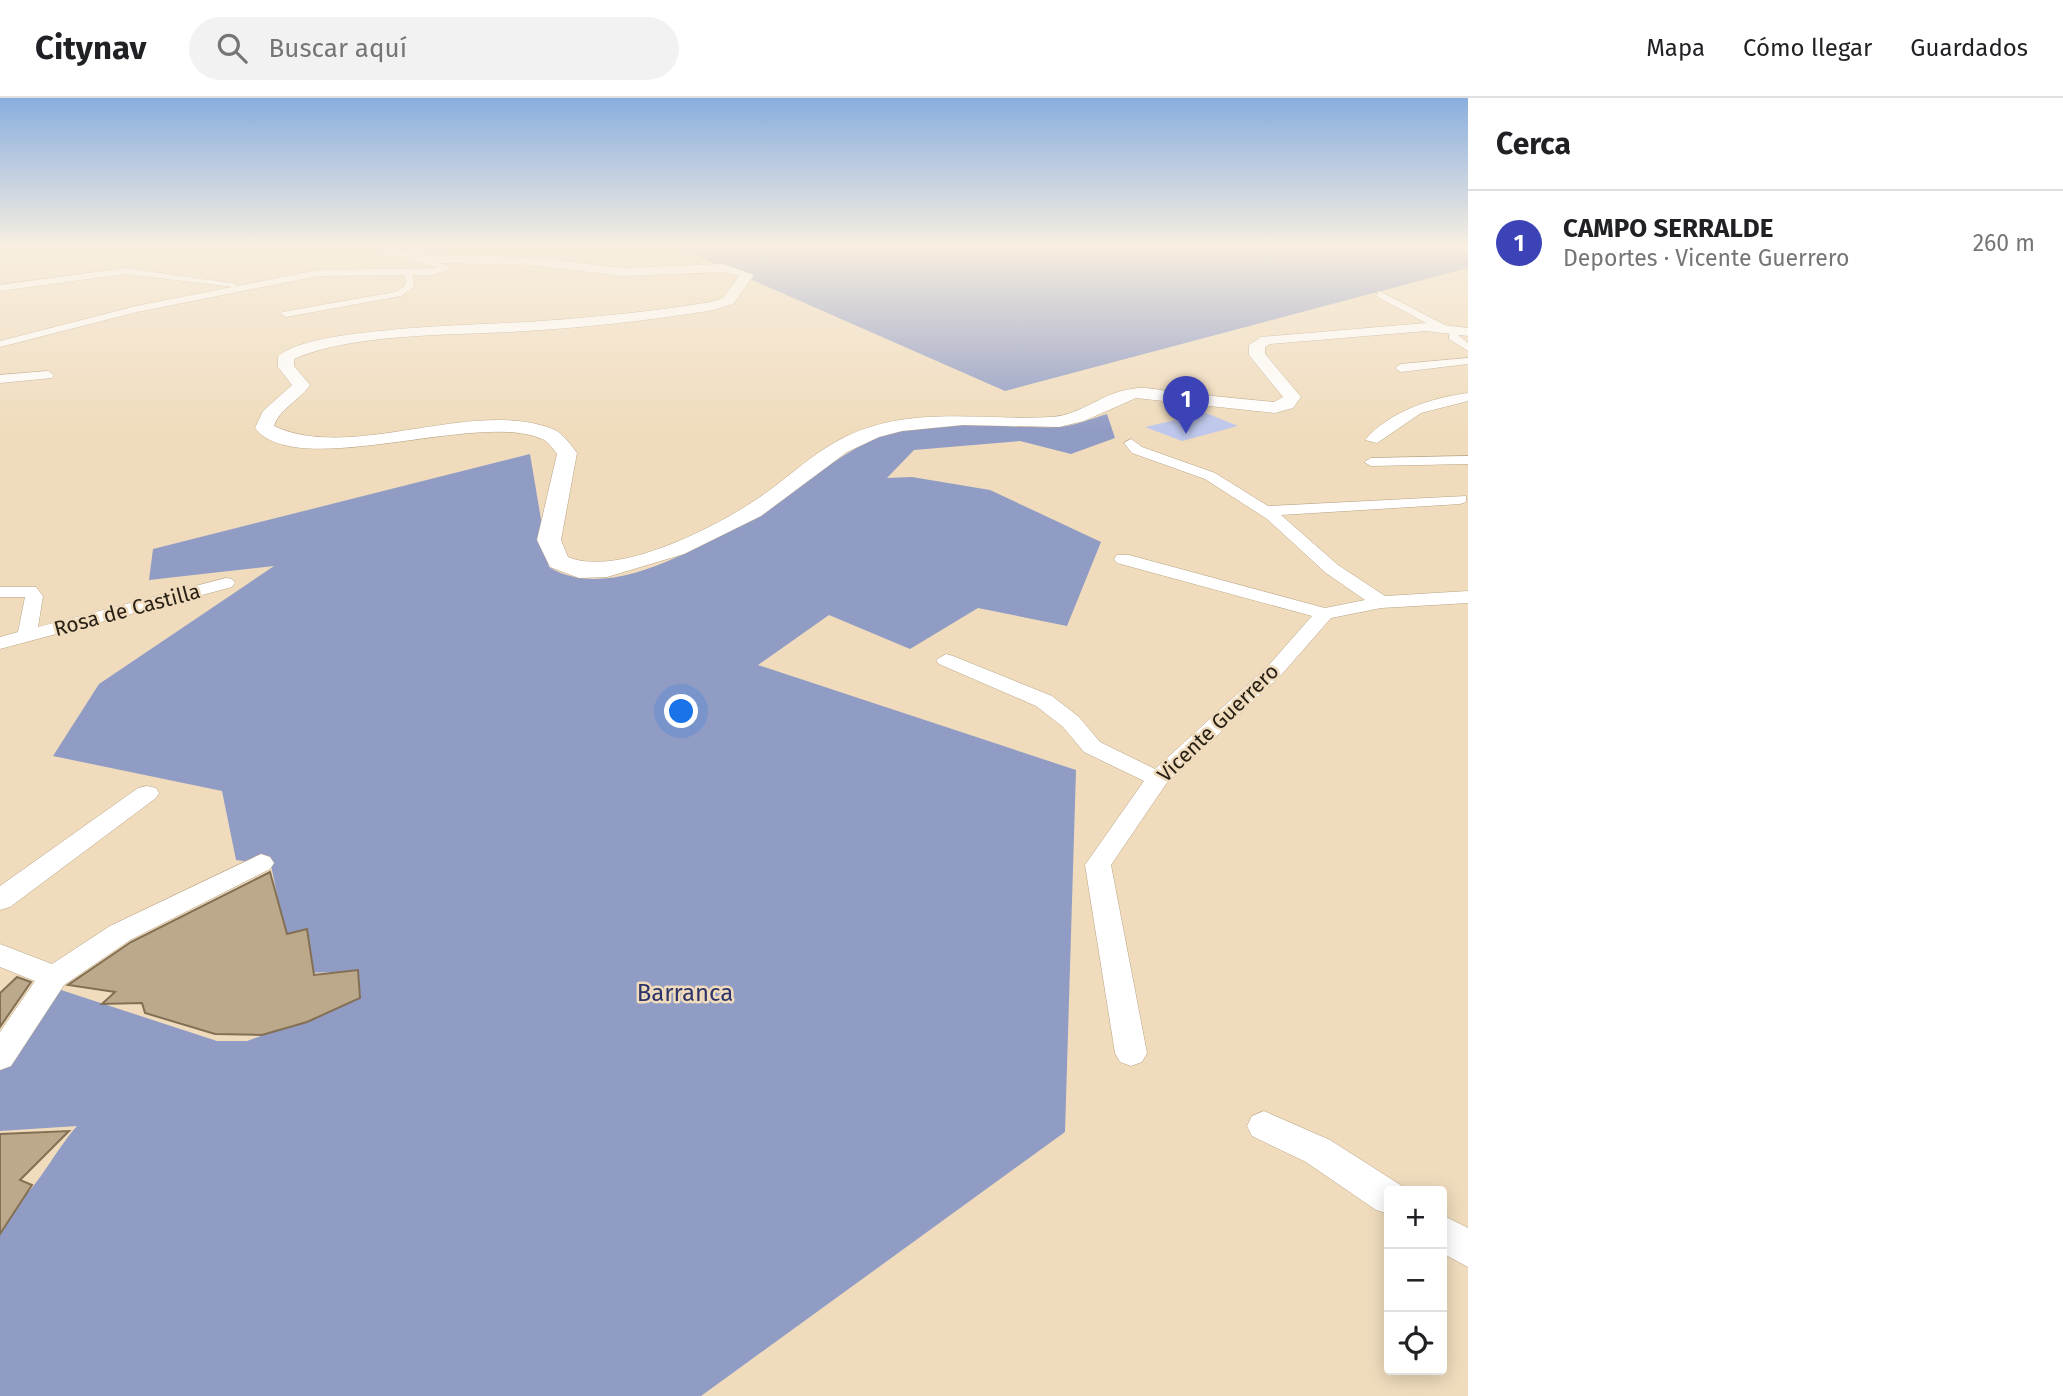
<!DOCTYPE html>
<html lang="es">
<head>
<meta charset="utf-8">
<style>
	:root { --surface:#fff; --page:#f2f2f2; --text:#202124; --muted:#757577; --line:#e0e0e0; --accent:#3b43b7 }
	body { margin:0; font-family:"Fira Sans",sans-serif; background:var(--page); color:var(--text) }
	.controls { position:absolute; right:21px; bottom:21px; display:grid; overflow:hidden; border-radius:7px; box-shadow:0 4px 18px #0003 }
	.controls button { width:63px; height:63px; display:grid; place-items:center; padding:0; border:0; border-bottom:2px solid var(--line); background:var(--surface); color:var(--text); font:35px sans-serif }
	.you { position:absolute; left:682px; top:614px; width:24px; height:24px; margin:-18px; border:5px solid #fff; border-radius:50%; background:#1a73e8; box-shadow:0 0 0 10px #1a73e833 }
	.badge { display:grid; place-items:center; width:46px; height:46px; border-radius:50%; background:var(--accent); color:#fff; font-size:23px; font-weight:700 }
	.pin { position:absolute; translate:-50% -58px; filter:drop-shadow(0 2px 4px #0008) }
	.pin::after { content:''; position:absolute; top:37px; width:24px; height:21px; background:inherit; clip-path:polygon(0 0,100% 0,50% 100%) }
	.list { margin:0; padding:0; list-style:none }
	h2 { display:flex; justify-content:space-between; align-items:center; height:91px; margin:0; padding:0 28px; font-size:30px }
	h2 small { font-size:23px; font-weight:400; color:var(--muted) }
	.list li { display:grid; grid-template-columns:46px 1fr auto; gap:21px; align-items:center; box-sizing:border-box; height:105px; padding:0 28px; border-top:2px solid var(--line) }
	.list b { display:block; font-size:26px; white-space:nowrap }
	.list p { margin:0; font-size:23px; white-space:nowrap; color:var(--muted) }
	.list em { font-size:23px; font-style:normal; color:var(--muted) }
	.icon { flex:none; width:38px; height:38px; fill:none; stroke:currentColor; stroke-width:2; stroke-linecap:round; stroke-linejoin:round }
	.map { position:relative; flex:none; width:1468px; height:1298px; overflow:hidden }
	header { display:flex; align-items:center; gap:42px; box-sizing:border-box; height:98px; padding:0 35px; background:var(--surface); border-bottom:2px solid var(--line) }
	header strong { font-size:33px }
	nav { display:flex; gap:38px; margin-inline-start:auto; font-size:24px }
	.search { width:490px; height:63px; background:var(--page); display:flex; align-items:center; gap:18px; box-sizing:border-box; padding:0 24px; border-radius:38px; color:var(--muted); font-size:26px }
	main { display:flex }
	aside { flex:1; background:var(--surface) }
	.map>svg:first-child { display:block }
	.green { fill:#bfc8ec }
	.forest { fill:#919cc5 }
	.building { fill:#bca88a; stroke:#837054; stroke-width:2 }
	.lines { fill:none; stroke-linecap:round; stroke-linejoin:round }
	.street-casing { stroke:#b8a486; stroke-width:1 }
	.secondary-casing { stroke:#b8a486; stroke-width:1 }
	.street { fill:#fff; fill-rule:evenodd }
	.secondary { fill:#fff; fill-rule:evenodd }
	.labels { text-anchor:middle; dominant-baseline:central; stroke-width:5; stroke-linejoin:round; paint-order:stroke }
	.street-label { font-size:21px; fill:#292116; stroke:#f0dcbd }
	.near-park-label { font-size:24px; fill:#2c3469; stroke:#f0dcbd }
</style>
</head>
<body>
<header>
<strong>Citynav</strong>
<div class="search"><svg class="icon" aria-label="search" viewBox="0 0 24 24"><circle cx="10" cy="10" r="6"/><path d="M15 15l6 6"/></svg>Buscar aquí</div>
<nav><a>Mapa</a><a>Cómo llegar</a><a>Guardados</a></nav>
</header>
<main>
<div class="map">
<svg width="1468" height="1298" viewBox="0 0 1468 1298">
	<rect width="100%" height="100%" fill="#f0dcbd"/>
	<path class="green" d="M 1206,315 L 1238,328 L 1182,343 L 1145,329 Z"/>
	<path class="forest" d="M 677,149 L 1468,149 L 1468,170 L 1005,293 Z
		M 1107,316 L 1115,340 L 1071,356 L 1020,343 L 914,352 L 887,380 L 912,379 L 990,392 L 1101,444 L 1067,528 L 978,510 L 910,551 L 829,517 L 758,567 L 1076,672 L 1065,1034 L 701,1298 L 0,1298 L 0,1118 C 34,1100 51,1057 77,1028 L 0,1033 L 0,971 L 58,891 L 217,943 L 247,943 L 349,905 L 341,874 L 295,875 L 258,823 L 280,811 L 271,767 L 236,762 L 222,693 L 53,658 L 99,586 L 274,468 L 149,482 L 153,451 L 530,356 L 549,469 C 635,522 790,384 866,345 C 924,316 993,331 1055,329 C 1072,329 1090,321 1107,316 Z"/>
	<path class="building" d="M 270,774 L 287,836 L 307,831 L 314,877 L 358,872 L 360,900 L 307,924 L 262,937 L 215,936 L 145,915 L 142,905 L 102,906 L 115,894 L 68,887 L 131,844 Z
		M 17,879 L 31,884 L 0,929 L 0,895 Z
		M 69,1033 L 20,1082 L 32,1087 L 0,1136 L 0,1036 Z"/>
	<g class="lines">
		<defs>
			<path id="street" d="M 412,156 L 452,170 L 433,177 L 413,177 L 414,189 L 401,198 L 286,219 L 281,216 L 282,214 L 395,194 L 405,188 L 406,180 L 404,177 L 318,178 L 137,214 L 0,249 L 0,243 L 136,208 L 318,172 L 438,170 L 409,161 Z
				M 125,170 L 238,186 L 233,189 L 125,176 L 0,193 L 0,187 Z
				M 1379,193 L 1447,228 L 1448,230 L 1439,232 L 1376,198 Z
				M 1450,229 L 1458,229 L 1459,238 L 1468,245 L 1468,253 L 1449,241 Z
				M 1468,260 L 1468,266 L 1401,274 L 1395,270 L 1401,266 Z
				M 48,273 L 54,277 L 52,280 L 0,285 L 0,277 Z
				M 1468,295 L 1468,303 L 1421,315 L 1377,345 L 1365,342 C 1390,313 1431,300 1468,295 Z
				M 1131,341 L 1142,349 L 1215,375 L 1268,408 L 1466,398 L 1466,404 L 1460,406 L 1281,417 L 1338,467 L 1385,498 L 1468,493 L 1468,505 L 1381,510 L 1331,520 L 1282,576 L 1166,686 L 1111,767 L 1147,955 L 1142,964 L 1131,968 L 1120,964 L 1115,955 L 1085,767 L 1144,683 L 1084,654 L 1063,629 L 1036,608 L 939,566 L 936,562 L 946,556 L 953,558 L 1052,598 L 1079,619 L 1100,644 L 1155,671 L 1268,568 L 1312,518 L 1117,465 L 1114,461 L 1117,457 L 1129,457 L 1325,510 L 1365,502 L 1326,475 L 1267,421 L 1205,381 L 1132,355 L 1124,345 Z
				M 1468,358 L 1468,366 L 1371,368 L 1364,364 L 1371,360 Z
				M 226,480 L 232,481 L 235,485 L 232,489 L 0,551 L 0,539 L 18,534 L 25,499 L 0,499 L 0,489 L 36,489 L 43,498 L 38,529 Z
				M 147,688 L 156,690 L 159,695 L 156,700 L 10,809 L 0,812 L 0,788 L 138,690 Z
				M 261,756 L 270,759 L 274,765 L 270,771 L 130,842 L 64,887 L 11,968 L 0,972 L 0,934 L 35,883 L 0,869 L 0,846 L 52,866 L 110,828 Z
				M 1264,1013 L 1330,1042 L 1402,1088 L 1404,1093 L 1389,1093 L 1389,1116 L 1376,1112 L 1306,1064 L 1252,1038 L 1247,1028 L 1252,1018 Z
				M 1442,1117 L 1468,1130 L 1468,1169 L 1442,1155 Z"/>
			<path id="secondary" d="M 383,149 L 400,149 L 395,153 L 438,157 L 533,159 L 622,170 L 723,166 L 754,177 L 733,206 L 714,212 C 647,223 579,230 511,234 C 449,237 350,236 294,261 L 294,268 L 310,287 C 300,302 279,311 274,328 C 352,365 475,298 555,332 C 563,336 572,348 577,355 L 561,442 L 568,459 C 618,480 718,428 760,399 C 789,379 815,353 847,338 C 913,307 982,323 1052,319 C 1081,317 1102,295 1131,291 C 1144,288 1160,292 1173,294 C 1207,297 1240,301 1274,304 L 1283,299 L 1249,257 L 1249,247 L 1261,239 L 1426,225 L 1468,230 L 1468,238 L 1426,233 L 1270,246 L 1265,249 L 1265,256 L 1301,299 L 1293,310 L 1275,315 L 1136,300 L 1084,323 L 1059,329 L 963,327 L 902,333 L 879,339 L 847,354 L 761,418 L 684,456 L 607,479 L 579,480 L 550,469 L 537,442 L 557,356 C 553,351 548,343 542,341 C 479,312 296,384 255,330 L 263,313 L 292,287 L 278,269 L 278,259 C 305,228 494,227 541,223 C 598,219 655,213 711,204 L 723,200 L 739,178 L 723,174 L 622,178 L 533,167 L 438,165 L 382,157 Z"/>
		</defs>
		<use href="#street" class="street-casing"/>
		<use href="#secondary" class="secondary-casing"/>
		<use href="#street" class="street"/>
		<use href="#secondary" class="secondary"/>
	</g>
	<linearGradient id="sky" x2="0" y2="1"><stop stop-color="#89aede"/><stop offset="0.45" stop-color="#f8efe1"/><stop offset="1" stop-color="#f8efe1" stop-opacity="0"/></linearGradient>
	<rect width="1468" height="331" fill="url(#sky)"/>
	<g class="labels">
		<g class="street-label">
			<text transform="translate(127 512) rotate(-15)">Rosa de Castilla</text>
			<text transform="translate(1218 625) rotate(-44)">Vicente Guerrero</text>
		</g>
		<g class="near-park-label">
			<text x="685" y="895">Barranca</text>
		</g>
	</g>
</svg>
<div class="controls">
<button>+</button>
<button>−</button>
<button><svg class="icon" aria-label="locate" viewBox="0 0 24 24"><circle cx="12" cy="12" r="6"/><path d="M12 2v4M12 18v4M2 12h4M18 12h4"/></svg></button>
</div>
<div class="you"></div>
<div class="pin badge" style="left:1186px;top:336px">1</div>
</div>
<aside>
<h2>Cerca<small></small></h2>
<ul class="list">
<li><span class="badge">1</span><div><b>CAMPO SERRALDE</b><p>Deportes · Vicente Guerrero</p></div><em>260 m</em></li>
</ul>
</aside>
</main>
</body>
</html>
